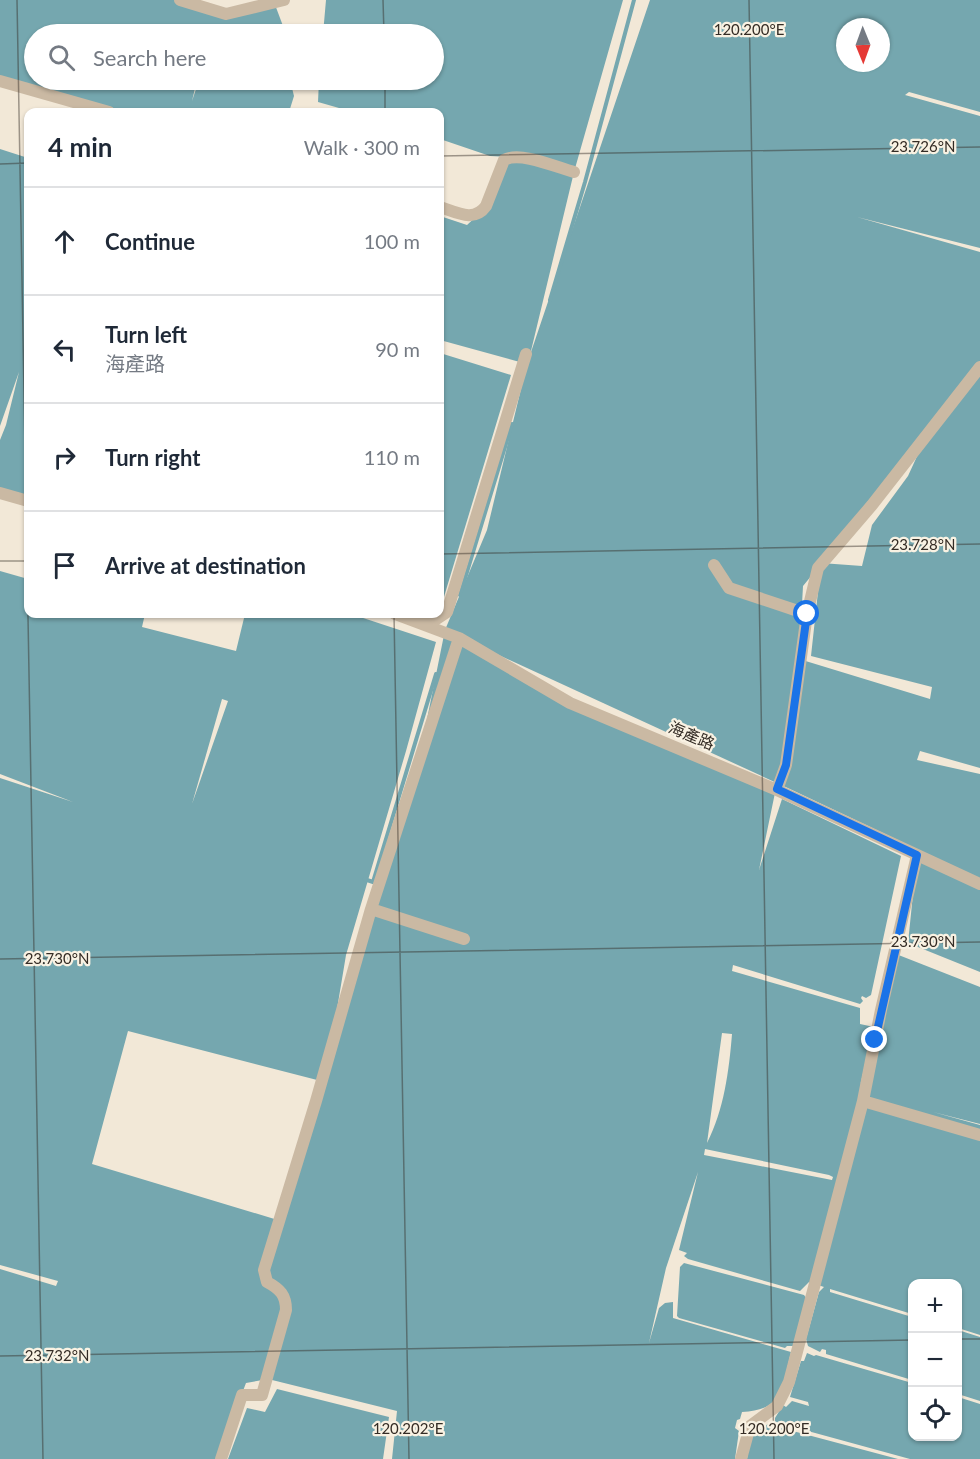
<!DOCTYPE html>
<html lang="en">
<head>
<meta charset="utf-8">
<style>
	:root { --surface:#fff; --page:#f6f6f7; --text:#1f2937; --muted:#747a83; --line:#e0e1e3 }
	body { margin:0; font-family:Lato,"Noto Sans TC",sans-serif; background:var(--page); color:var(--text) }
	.controls { position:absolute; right:18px; bottom:18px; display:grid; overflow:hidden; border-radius:12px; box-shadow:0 2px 4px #0004 }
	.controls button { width:54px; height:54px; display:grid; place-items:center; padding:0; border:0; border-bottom:2px solid var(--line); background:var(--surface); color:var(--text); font:30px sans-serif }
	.compass { position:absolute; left:836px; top:18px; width:54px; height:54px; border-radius:50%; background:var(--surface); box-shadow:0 2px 4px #0004; rotate:179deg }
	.stop { position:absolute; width:18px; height:18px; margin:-14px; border:4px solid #1a73e8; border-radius:50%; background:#fff }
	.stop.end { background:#1a73e8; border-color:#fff; box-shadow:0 2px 6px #0008 }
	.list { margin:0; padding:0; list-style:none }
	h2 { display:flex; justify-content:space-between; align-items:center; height:78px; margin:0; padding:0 24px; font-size:26px }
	h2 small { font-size:20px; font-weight:400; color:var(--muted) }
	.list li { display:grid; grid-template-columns:39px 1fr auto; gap:18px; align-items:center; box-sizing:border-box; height:108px; padding:0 24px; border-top:2px solid var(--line) }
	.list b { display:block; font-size:22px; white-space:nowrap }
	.list p { margin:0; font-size:20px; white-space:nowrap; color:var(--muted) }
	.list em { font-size:20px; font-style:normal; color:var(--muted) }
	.icon { flex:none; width:33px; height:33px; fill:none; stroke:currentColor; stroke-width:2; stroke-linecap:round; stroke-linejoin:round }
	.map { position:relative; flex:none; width:980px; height:1459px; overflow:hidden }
	.search { position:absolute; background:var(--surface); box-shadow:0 2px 4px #0004; left:24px; top:24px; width:420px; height:66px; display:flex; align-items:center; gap:15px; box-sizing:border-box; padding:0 21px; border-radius:33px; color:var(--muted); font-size:22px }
	.panel { position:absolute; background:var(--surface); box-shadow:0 2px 4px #0004; left:24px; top:108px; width:420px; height:510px; border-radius:12px }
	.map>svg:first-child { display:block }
	.water { fill:#75a7af; fill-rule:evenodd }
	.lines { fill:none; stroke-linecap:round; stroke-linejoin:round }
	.stream { stroke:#75a7af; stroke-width:4 }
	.minor { stroke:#cab9a3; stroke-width:12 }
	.route { stroke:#1a73e8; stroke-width:8 }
	.ticks { fill:none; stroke:#342c25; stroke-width:1.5; stroke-opacity:0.45 }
	.labels { text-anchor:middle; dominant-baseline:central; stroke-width:4.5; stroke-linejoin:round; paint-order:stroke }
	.street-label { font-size:16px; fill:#342c25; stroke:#f9f2e3 }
	.ticks-label { font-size:15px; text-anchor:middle; fill:#342c25; stroke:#f9f2e3; stroke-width:4.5; stroke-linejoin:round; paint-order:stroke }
</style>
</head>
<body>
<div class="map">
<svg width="980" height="1459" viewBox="0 0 980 1459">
	<rect width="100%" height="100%" fill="#f2e8d7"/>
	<path class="water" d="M 0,0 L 181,0 L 219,12 L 274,2 L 286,34 L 34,34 L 34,80 L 197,80 L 192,101 L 199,80 L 290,80 L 294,96 L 289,112 L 128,112 L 0,81 Z
		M 326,0 L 623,0 L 574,172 L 530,355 L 650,0 L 980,0 L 980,112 L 909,92 L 905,95 L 980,116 L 980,248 L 857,217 L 980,252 L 980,768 L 920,751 L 917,760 L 980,774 L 980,879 L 790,789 L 455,635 L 562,696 L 776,788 L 759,870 L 782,799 L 901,856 L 871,995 L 866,998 L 862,996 L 861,998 L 863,1001 L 860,1004 L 733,965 L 732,971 L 860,1008 L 860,1024 L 874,1027 L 860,1086 L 896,954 L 980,987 L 980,1124 L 933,1112 L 980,1125 L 980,1335 L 958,1328 L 958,1284 L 912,1284 L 912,1314 L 830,1289 L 830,1292 L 912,1317 L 912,1380 L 826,1354 L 826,1350 L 822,1349 L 820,1352 L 808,1346 L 806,1339 L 819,1292 L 824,1287 L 809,1282 L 800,1291 L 688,1259 L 684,1256 L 687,1253 L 679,1250 L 698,1172 L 666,1268 L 649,1343 L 659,1308 L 665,1303 L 673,1302 L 673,1318 L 791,1352 C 782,1387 785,1410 742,1412 L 740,1419 L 737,1420 L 735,1428 L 739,1431 L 735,1459 L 392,1459 L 397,1411 L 268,1379 L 246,1383 L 217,1459 L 0,1459 L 0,1269 L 56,1286 L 58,1281 L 0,1265 L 0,778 L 73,802 L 0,774 L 0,571 L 28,579 L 28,614 L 145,614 L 142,627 L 236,651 L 245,614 L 351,614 L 436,642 L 406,751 L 346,955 L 334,1027 L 418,764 L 445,630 L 487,530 L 527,364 L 440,340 L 440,216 L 467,225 L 481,212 L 509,157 L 490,156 L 440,139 L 440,112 L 353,112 L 318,102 L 319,80 L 434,80 L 434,34 L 323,34 ZM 845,27 L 881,27 L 881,63 L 845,63 ZM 935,417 L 908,476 L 872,525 L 862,566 L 821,563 ZM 821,564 L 811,656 L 932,687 L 930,699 L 799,659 L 803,586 ZM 222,699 L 228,701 L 192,804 ZM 128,1031 L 321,1081 L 281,1221 L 92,1164 ZM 722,1033 L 732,1034 C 729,1071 724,1110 707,1143 ZM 705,1149 L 829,1175 L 833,1177 L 832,1180 L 704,1155 Z
		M 0,149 L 28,158 L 28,496 L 0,491 L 0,440 L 6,425 L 19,372 L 0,426 Z
		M 440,353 L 511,375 L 440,610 Z
		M 917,855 L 980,883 L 980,972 L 908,943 Z
		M 684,1263 L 804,1295 L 807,1299 L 793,1346 L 787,1346 L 785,1348 L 679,1318 L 677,1316 L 680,1267 Z
		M 958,1330 L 980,1337 L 980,1401 L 958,1394 Z
		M 807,1353 L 814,1356 L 816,1355 L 912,1383 L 912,1436 L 958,1436 L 958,1397 L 980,1404 L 980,1459 L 910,1459 L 775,1422 L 775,1418 L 783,1405 L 786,1407 L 792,1401 L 809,1406 L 808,1402 L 790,1397 L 801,1361 L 804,1361 Z
		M 277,1389 L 389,1417 L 383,1459 L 228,1459 L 247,1408 L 265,1412 Z
		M 770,1422 L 774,1426 L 898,1459 L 747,1459 L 752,1430 L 762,1429 Z"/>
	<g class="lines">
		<path class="stream" d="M 550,300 L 585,182 L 634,0
			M 460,595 L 512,424
			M 364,879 L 373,882 L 436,674"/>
		<path class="minor" d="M 180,0 L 226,14 L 284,0
			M 0,81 L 109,112
			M 440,207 C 456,212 474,223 486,206 L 504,160 C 520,151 556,167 574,172
			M 0,493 L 28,501
			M 714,565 L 729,588 L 807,614
			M 395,614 L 459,638 L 570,703 L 777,790 L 980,884
			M 420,620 L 435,620 L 447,612 L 526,354
			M 777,790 L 786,765 L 807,614 L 818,568 L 872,505 L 980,367
			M 371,909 L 464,939
			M 863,1101 L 980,1135
			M 221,1459 L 242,1395 L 262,1395 L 286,1310 C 286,1295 280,1289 267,1282 L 264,1270 L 316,1101 L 371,909 L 459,638
			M 741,1459 L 750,1426 L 777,1406 L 789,1382 L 863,1101 L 881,1010 L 917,855"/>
	</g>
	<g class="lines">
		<path class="route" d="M 807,614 L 786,765 L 777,789 L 917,855 L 875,1040"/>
	</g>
	<path class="ticks" d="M 17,0 L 43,1459M 383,0 L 384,34M 749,0 L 774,1459M 385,80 L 385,112M 440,156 L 980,147M 0,164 L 28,163M 440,554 L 980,544M 0,561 L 28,561M 394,614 L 409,1459M 0,959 L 980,942M 958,1339 L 980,1339M 0,1356 L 912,1340"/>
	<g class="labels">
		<g class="street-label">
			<text transform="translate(692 735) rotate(23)">海產路</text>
		</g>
	</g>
	<g class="ticks-label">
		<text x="749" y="35">120.200°E</text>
		<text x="923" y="152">23.726°N</text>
		<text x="923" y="550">23.728°N</text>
		<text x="923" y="947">23.730°N</text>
		<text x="57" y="964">23.730°N</text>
		<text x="57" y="1361">23.732°N</text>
		<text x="408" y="1434">120.202°E</text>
		<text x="774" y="1434">120.200°E</text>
	</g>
</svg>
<div class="controls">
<button>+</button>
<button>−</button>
<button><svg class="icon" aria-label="locate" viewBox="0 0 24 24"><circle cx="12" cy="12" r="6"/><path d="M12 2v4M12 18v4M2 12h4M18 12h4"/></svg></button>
</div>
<svg class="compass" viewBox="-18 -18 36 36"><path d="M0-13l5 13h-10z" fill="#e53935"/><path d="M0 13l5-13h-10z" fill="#747a83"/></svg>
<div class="stop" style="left:807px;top:614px"></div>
<div class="stop end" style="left:875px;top:1040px"></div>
<div class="search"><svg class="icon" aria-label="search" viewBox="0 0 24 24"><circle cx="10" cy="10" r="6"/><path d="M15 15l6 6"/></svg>Search here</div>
<section class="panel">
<h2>4 min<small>Walk · 300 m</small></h2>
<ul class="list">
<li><svg class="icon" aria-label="ahead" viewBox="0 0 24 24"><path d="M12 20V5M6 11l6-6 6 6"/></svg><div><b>Continue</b></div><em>100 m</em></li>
<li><svg class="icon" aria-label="left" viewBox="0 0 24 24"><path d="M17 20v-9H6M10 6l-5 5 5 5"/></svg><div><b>Turn left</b><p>海產路</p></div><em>90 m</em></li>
<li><svg class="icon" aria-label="right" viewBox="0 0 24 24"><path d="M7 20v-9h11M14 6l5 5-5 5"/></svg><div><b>Turn right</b></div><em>110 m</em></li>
<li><svg class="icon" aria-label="arrive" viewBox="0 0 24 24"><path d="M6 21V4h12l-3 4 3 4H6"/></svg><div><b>Arrive at destination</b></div></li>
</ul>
</section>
</div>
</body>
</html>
